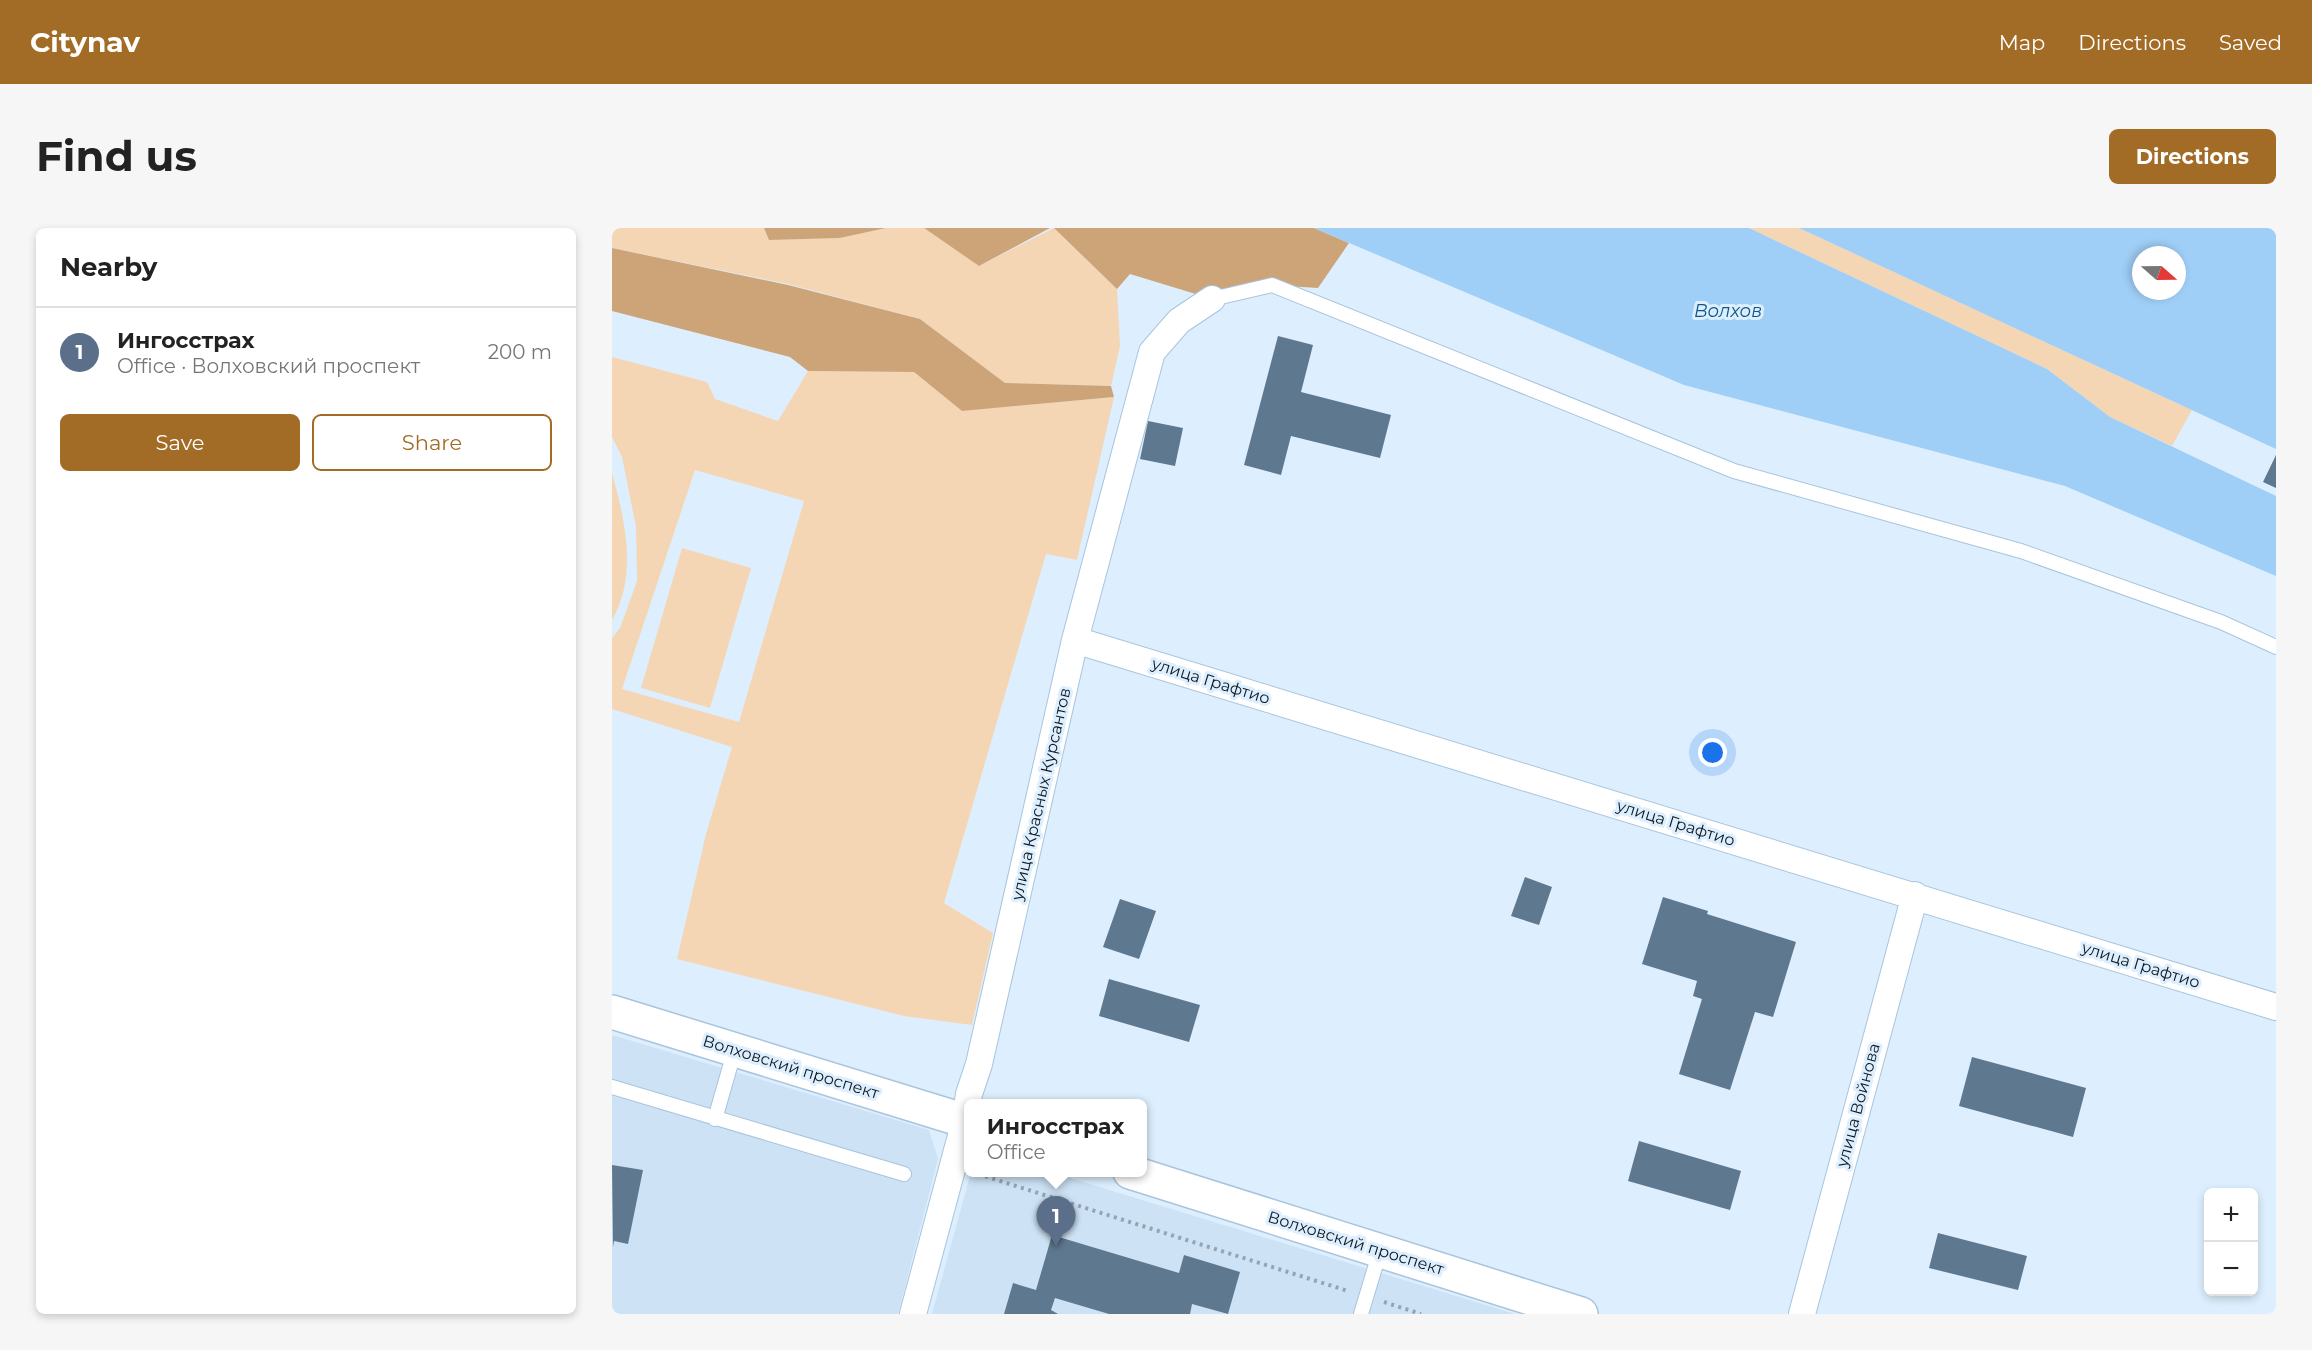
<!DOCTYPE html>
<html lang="en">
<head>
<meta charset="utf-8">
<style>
	:root { --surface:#fff; --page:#f6f6f6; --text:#222; --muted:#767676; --line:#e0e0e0; --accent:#a26c26 }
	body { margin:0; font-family:Montserrat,sans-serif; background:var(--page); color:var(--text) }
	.controls { position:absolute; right:18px; bottom:18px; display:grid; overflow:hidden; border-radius:9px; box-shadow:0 3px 9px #0003 }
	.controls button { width:54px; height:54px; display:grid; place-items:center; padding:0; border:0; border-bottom:2px solid var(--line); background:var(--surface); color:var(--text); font:30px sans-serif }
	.compass { position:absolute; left:1520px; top:18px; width:54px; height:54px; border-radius:50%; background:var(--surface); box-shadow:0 3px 9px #0003; rotate:110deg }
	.you { position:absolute; left:1101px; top:525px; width:21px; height:21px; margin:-15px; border:4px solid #fff; border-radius:50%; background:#1a73e8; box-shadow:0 0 0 9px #1a73e833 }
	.badge { display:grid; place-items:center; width:39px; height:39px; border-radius:50%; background:var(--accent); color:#fff; font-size:20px; font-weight:700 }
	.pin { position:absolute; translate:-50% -50px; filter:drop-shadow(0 2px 3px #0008) }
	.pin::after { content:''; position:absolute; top:32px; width:21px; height:18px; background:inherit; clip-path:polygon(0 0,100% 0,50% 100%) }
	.popup { position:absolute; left:352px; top:871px; width:183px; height:78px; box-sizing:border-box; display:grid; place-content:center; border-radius:9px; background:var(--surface); filter:drop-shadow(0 2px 4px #0005); font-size:20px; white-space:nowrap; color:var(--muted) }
	.popup b { font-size:22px; color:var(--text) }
	.popup::after { content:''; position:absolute; left:50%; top:100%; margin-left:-12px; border:12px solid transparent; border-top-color:var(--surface) }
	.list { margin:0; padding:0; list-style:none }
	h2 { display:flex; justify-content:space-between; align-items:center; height:78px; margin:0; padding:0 24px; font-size:26px }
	h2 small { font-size:20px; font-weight:400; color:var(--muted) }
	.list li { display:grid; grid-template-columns:39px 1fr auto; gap:18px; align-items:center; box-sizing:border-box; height:90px; padding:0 24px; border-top:2px solid var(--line) }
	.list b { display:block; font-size:22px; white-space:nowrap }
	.list p { margin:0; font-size:20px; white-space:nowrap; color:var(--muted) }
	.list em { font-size:20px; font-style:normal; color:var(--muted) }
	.actions { display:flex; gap:12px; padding:18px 24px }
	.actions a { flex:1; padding:14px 0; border:2px solid var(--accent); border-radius:9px; text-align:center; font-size:21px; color:var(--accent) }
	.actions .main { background:var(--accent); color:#fff }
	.map { position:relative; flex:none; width:1664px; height:1086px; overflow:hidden; border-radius:9px }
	header { display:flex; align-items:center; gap:36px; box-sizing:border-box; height:84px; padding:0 30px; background:var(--accent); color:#fff }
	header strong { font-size:28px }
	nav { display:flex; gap:33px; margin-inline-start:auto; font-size:21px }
	.intro { display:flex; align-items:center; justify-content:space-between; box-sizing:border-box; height:144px; padding:0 36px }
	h1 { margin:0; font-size:42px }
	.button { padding:15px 27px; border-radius:9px; background:var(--accent); color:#fff; font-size:21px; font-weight:700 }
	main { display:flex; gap:36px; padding:0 36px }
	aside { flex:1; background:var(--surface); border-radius:9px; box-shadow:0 3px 9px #0003 }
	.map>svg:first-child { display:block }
	.built { fill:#cde2f5 }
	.green { fill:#f4d6b5; fill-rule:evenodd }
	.forest { fill:#cca478 }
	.water { fill:#9fcef6; fill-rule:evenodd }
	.building { fill:#5e788f }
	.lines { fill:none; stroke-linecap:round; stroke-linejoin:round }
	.service-casing { stroke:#a8c4dd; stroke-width:16 }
	.minor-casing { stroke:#a8c4dd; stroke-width:28 }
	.tertiary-casing { stroke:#a8c4dd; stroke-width:36 }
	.path { stroke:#95a4b1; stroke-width:4; stroke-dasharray:3 4.5; stroke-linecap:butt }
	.service { stroke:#fff; stroke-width:14 }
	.minor { stroke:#fff; stroke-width:26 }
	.tertiary { stroke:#fff; stroke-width:33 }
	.labels { text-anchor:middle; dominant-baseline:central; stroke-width:6; stroke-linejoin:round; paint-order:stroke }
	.street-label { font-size:16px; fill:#0e1821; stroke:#ddeffe }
	.water-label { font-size:18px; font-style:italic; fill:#0e5889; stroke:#ddeffe }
</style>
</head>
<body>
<header>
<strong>Citynav</strong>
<nav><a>Map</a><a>Directions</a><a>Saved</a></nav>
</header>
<div class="intro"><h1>Find us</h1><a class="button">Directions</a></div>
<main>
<aside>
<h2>Nearby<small></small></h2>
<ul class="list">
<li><span class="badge" style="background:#5c6f8a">1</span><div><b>Ингосстрах</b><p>Office · Волховский проспект</p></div><em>200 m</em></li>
</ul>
<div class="actions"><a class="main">Save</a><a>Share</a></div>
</aside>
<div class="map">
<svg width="1664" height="1086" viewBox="0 0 1664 1086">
	<rect width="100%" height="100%" fill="#ddeffe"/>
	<path class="built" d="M 0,807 L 317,902 L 326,931 L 286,1086 L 0,1086 Z
		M 359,944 L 442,945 L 903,1086 L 320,1086 Z"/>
	<path class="green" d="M 0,0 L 152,0 L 157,12 L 228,10 L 274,0 L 312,0 L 367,38 L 442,0 L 505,61 L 508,118 L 499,158 L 393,155 L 308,91 L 176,56 L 0,20 Z
		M 1137,0 L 1187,0 L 1580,182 L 1560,218 L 1498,189 L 1435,141 Z
		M 0,129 L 95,154 L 103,171 L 166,193 L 196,143 L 302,144 L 350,183 L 502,169 L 465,332 L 434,326 L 332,675 L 381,705 L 360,797 L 292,788 L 65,731 L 94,606 L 120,519 L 0,481 L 0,410 L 8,400 L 25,353 L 24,299 L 10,229 L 0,209 ZM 83,242 L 192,273 L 127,494 L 10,461 Z
		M 0,245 C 13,292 26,347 0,392 Z
		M 70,320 L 139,340 L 98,480 L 29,460 Z"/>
	<path class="forest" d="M 152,0 L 274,0 L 228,10 L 157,12 Z
		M 312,0 L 438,0 L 367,38 Z
		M 442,0 L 702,0 L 737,15 L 706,60 L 659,57 L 600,71 L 518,46 L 505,61 Z
		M 0,20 L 176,57 L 308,91 L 393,155 L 499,158 L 502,169 L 350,183 L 302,144 L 196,143 L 178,129 L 0,83 Z"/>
	<path class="water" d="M 702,0 L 1137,0 L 1435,141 L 1498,189 L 1664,268 L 1664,348 L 1453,258 L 1072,157 Z
		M 1187,0 L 1664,0 L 1664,221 ZM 1529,27 L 1565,27 L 1565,63 L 1529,63 Z"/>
	<path class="building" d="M 666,108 L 701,117 L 689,164 L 779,187 L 768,230 L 679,208 L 669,247 L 632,237 Z
		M 536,193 L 571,200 L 563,238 L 528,231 Z
		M 1664,227 L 1664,260 L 1651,254 Z
		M 913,649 L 940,659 L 927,697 L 899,688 Z
		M 1051,669 L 1096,683 L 1095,686 L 1184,714 L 1161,789 L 1143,784 L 1118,862 L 1067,846 L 1090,771 L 1081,768 L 1085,753 L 1030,736 Z
		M 508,671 L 544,683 L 527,731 L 491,719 Z
		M 497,751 L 588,777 L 577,814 L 487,788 Z
		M 1360,829 L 1474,860 L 1461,909 L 1347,878 Z
		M 1027,913 L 1129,943 L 1118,982 L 1016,953 Z
		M 0,937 L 31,942 L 16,1016 L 2,1013 L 1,1019 Z
		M 1326,1005 L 1415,1028 L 1406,1062 L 1317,1040 Z
		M 440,1007 L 567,1045 L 572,1027 L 628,1044 L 616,1086 L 580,1076 L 578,1086 L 497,1086 L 443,1070 L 439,1082 L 446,1086 L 392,1086 L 401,1055 L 424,1062 Z"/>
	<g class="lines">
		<defs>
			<path id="service" d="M 600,71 L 660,57 L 1122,243 L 1409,323 L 1609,394 L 1664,419
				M 0,859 L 292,946
				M 103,891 L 123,821
				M 749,1086 L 768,1023"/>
			<path id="minor" d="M 463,412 L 1664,779
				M 301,1086 L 353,893 L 357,866 L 367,836 L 463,412 L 540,124 L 567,93 L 600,71
				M 1190,1086 L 1303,667"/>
			<path id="tertiary" d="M 0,784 L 357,894
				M 518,944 L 969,1086"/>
		</defs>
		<use href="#service" class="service-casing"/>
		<use href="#minor" class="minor-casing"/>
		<use href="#tertiary" class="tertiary-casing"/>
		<path class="path" d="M 397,876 L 397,874
			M 366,946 L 736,1063
			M 772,1074 L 809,1086"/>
		<use href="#service" class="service"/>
		<use href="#minor" class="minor"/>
		<use href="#tertiary" class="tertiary"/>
	</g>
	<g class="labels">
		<g class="street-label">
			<text transform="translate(599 453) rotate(17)">улица Графтио</text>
			<text transform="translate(429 566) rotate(-77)">улица Красных Курсантов</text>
			<text transform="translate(1064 595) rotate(17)">улица Графтио</text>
			<text transform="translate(1529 737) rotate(17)">улица Графтио</text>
			<text transform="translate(179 839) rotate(17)">Волховский проспект</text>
			<text transform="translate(1246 877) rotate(-75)">улица Войнова</text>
			<text transform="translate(744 1015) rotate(17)">Волховский проспект</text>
		</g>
		<g class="water-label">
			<text x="1116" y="83">Волхов</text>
		</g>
	</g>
</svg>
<div class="controls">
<button>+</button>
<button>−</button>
</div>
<svg class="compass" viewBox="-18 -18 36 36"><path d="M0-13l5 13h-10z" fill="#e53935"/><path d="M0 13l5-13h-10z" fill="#767676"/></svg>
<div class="you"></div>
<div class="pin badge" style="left:444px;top:1018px;background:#5c6f8a">1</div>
<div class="popup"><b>Ингосстрах</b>Office</div>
</div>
</main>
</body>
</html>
